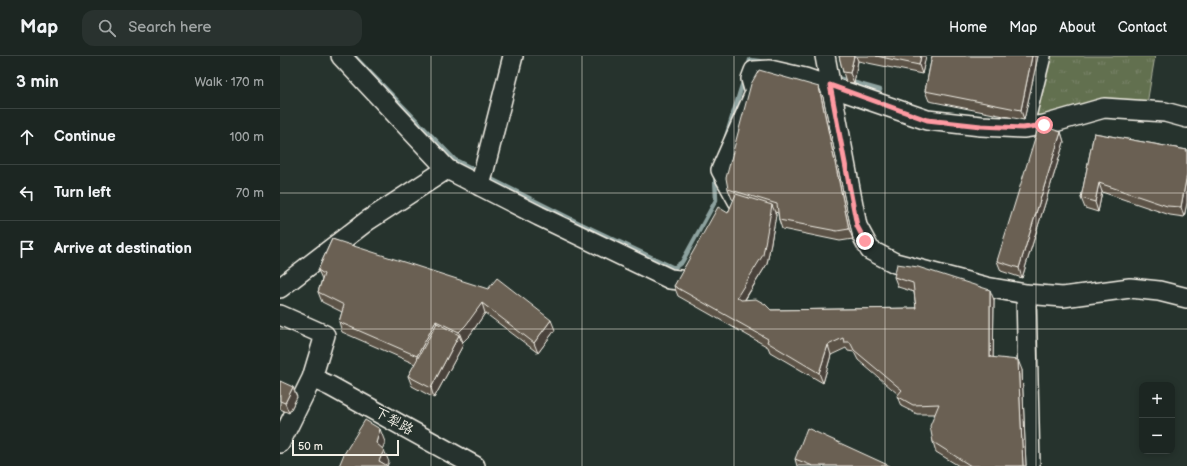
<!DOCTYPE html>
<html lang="en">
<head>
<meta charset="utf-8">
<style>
	:root { --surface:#1c2622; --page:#29322f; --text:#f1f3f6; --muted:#a0a5a5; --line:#3a4340 }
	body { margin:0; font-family:"Balsamiq Sans","LXGW WenKai TC",sans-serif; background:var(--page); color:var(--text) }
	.controls { position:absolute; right:12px; bottom:12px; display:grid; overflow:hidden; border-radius:8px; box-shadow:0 2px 10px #0003 }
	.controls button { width:36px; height:36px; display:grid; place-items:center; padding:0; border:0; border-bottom:1px solid var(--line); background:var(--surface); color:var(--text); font:20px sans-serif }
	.scale { position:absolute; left:12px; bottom:10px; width:107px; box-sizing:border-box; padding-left:4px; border:2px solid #f4f1e8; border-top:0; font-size:11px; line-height:14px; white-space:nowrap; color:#f4f1e8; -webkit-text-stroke:3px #26332d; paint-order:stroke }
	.stop { position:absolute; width:12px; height:12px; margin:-9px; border:3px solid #ff9aa2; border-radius:50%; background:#fff }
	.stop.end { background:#ff9aa2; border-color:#fff; box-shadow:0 1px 4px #0008 }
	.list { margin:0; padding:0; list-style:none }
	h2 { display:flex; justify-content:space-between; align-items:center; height:52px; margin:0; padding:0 16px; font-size:17px }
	h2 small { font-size:13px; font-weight:400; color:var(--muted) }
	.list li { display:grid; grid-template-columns:26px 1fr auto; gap:12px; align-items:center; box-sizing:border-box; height:56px; padding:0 16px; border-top:1px solid var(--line) }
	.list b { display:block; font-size:15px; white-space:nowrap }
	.list em { font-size:13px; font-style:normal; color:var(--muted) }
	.icon { flex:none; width:22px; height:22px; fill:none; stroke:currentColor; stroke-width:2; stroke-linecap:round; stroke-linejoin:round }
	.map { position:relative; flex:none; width:907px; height:410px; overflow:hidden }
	header { display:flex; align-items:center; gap:24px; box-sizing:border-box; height:56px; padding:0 20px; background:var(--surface); border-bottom:1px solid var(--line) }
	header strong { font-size:19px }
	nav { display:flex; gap:22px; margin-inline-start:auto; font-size:14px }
	.search { width:280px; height:36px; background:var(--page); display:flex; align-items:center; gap:10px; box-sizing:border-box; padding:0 14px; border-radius:12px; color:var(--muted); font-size:15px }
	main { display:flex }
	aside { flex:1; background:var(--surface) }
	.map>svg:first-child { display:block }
	.grass { fill:url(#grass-tufts); stroke:#abb09c }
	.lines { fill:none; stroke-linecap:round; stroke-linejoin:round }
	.stream { stroke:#8da29f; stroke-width:4.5 }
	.minor-casing { stroke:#f4f1e8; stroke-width:22 }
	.minor { stroke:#26332d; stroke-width:19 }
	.wall { fill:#5b5347; stroke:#f4f1e8 }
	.shaded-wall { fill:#4a433a; stroke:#f4f1e8 }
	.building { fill:#6a6053; stroke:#f4f1e8 }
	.route { stroke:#ff9aa2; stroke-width:5 }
	.grid { fill:none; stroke:#f4f1e8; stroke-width:1; stroke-opacity:0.55 }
	.labels { text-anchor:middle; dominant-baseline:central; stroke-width:3.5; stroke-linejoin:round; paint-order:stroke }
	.street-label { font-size:14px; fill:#f4f1e8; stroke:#26332d }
</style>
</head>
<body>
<header>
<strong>Map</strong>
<div class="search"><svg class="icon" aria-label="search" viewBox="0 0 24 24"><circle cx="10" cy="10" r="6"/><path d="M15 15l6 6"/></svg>Search here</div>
<nav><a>Home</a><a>Map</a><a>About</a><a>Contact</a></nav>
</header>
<main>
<aside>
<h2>3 min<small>Walk · 170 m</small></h2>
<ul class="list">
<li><svg class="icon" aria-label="ahead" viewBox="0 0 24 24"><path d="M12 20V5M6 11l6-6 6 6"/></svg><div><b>Continue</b></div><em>100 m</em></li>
<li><svg class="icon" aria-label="left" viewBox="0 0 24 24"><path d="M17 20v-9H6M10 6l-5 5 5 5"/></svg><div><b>Turn left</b></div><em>70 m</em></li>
<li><svg class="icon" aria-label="arrive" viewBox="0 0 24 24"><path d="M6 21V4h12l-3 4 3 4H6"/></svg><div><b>Arrive at destination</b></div></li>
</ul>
</aside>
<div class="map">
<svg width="907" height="410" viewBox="0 0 907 410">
	<defs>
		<pattern id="grass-tufts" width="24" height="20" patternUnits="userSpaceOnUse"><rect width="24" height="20" fill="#626f50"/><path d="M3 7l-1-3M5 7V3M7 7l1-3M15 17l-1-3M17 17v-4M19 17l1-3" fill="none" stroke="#798469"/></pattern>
	</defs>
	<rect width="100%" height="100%" fill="#26332d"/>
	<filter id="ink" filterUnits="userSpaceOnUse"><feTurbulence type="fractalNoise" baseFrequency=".025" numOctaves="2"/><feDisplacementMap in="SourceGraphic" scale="8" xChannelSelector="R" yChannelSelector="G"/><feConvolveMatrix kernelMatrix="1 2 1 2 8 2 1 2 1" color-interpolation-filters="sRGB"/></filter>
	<g filter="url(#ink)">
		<path class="grass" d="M 771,0 L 875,0 L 867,48 L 755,63 Z"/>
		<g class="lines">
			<path class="stream" d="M 74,0 L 175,104 L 199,116
				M 468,12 L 470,4 L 486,6
				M 554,21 L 600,34
				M 446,81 L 464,23
				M 207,121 L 299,167 L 394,212 L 402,206 L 436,144 L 435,118"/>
			<defs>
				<path id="minor" d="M 61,0 L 167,113 L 259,160 L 390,223 L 408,225 L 416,213
					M 545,0 L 577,170 L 590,194 L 615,207 L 706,231 L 746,238 L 783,241 L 850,232 L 879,235 L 907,242
					M 743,72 L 761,0
					M 200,130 L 233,0
					M 458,145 L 441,114 L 475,37 L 471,23 L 474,15 L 490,14 L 525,22 L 647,64 L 701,70 L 743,72 L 764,69 L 824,52 L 885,56 L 907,62
					M 0,232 L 87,165 L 167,113
					M 746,238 L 750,410
					M 0,259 L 45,279 L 32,322 L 0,387
					M 32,322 L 50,330 L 195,410"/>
			</defs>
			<use href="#minor" class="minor-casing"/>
			<use href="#minor" class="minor"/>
		</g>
		<path class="wall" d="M 559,0 L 646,0 L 642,18 L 578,5 L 574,27 L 566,26 L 563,16 Z
			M 652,0 L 758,0 L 744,64 L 649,45 L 645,35 Z
			M 543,41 L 573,183 L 560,185 L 502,173 L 499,164 L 498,157 L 495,156 L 496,159 L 487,208 L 465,244 L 491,254 L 636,252 L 634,236 L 618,231 L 614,221 L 714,244 L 713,302 L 742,314 L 746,410 L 679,410 L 656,396 L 653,386 L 655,358 L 637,358 L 621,350 L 617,340 L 618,338 L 578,304 L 574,296 L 568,295 L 566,292 L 551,299 L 543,327 L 490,296 L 488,291 L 398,240 L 394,230 L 448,157 L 454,144 L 452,143 L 448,133 Z
			M 781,76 L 784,86 L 742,222 L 721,215 L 717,205 Z
			M 814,77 L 907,94 L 907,147 L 904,161 L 890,159 L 822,136 L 818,156 L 805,152 L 801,142 Z
			M 52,183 L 275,274 L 258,297 L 205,257 L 190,279 L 183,286 L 182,285 L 183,289 L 154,342 L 132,330 L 128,320 L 135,308 L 62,276 L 59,266 L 62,256 L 42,246 L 38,236 L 42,223 L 38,214 Z
			M 0,325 L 17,341 L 9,357 L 0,353 Z
			M 515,403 L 610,410 L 517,410 Z"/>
		<path class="shaded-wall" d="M 574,0 L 576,0 L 578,5 L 574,27 L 570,17 Z
			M 641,0 L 646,0 L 642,18 L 639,9 Z
			M 752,0 L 758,0 L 744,64 L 741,54 Z
			M 539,31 L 543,41 L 573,183 L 569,173 Z
			M 781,76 L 784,86 L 742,222 L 739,212 Z
			M 907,118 L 907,147 L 904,161 L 901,151 Z
			M 819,127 L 822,136 L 818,156 L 815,146 Z
			M 492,149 L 496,159 L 487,208 L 460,251 L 457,241 Z
			M 710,234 L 714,244 L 713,311 L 710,301 Z
			M 202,247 L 205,257 L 190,279 L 183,286 L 179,276 Z
			M 271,264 L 275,274 L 258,297 L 254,287 Z
			M 156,265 L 160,275 L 141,310 L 137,300 Z
			M 179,279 L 183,289 L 154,342 L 151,332 Z
			M 548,289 L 551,299 L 543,327 L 539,317 Z
			M 738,304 L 742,314 L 746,410 L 743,410 Z
			M 13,331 L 17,341 L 9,357 L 5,347 Z
			M 100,373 L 105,386 L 100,400 L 96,387 Z
			M 104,394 L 109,406 L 107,410 L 99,405 Z"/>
		<path class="building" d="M 559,0 L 574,0 L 570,17 L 563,16 Z
			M 596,0 L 641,0 L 639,9 Z
			M 652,0 L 752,0 L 741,54 L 645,35 Z
			M 479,14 L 539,31 L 569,173 L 557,175 L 499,164 L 497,148 L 448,133 L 446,122 L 471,28 Z
			M 759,69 L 781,76 L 739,212 L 717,205 Z
			M 814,77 L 907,94 L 907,118 L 901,151 L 887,150 L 819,127 L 815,146 L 801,142 Z
			M 456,138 L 492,149 L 483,199 L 457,241 L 461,244 L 476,243 L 485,248 L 491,254 L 636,252 L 633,227 L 614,221 L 617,208 L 638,211 L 710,234 L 710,301 L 738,304 L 743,410 L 691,410 L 653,386 L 650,370 L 659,348 L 633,349 L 617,340 L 622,334 L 574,294 L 570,286 L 564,286 L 563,282 L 548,289 L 539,317 L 487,286 L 488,283 L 394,230 L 438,151 L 448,157 Z
			M 52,183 L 208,233 L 217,222 L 271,264 L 254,287 L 202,247 L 186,269 L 179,276 L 156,265 L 137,300 L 59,266 L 64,249 L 38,236 L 44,218 L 38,214 Z
			M 157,267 L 179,279 L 151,332 L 128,320 Z
			M 0,325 L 13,331 L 5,347 L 0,345 Z
			M 85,364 L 100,373 L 96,387 L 104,394 L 99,405 L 108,410 L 59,410 L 64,398 Z
			M 527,372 L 610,410 L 533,410 L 515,403 Z"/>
	</g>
	<g class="lines" filter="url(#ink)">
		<path class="route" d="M 585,185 L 577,170 L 550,29 L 647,64 L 701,70 L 743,72 L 764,69"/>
	</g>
	<path class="grid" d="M 151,0 L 151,410M 302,0 L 302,410M 454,0 L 454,410M 605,0 L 605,410M 756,0 L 756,410M 0,137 L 907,137M 0,273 L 907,273"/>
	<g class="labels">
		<g class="street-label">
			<text transform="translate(114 365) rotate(29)">下犁路</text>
		</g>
	</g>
</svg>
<div class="controls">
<button>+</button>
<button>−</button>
</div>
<div class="scale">50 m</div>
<div class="stop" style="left:764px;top:69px"></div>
<div class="stop end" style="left:585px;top:185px"></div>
</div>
</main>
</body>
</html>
